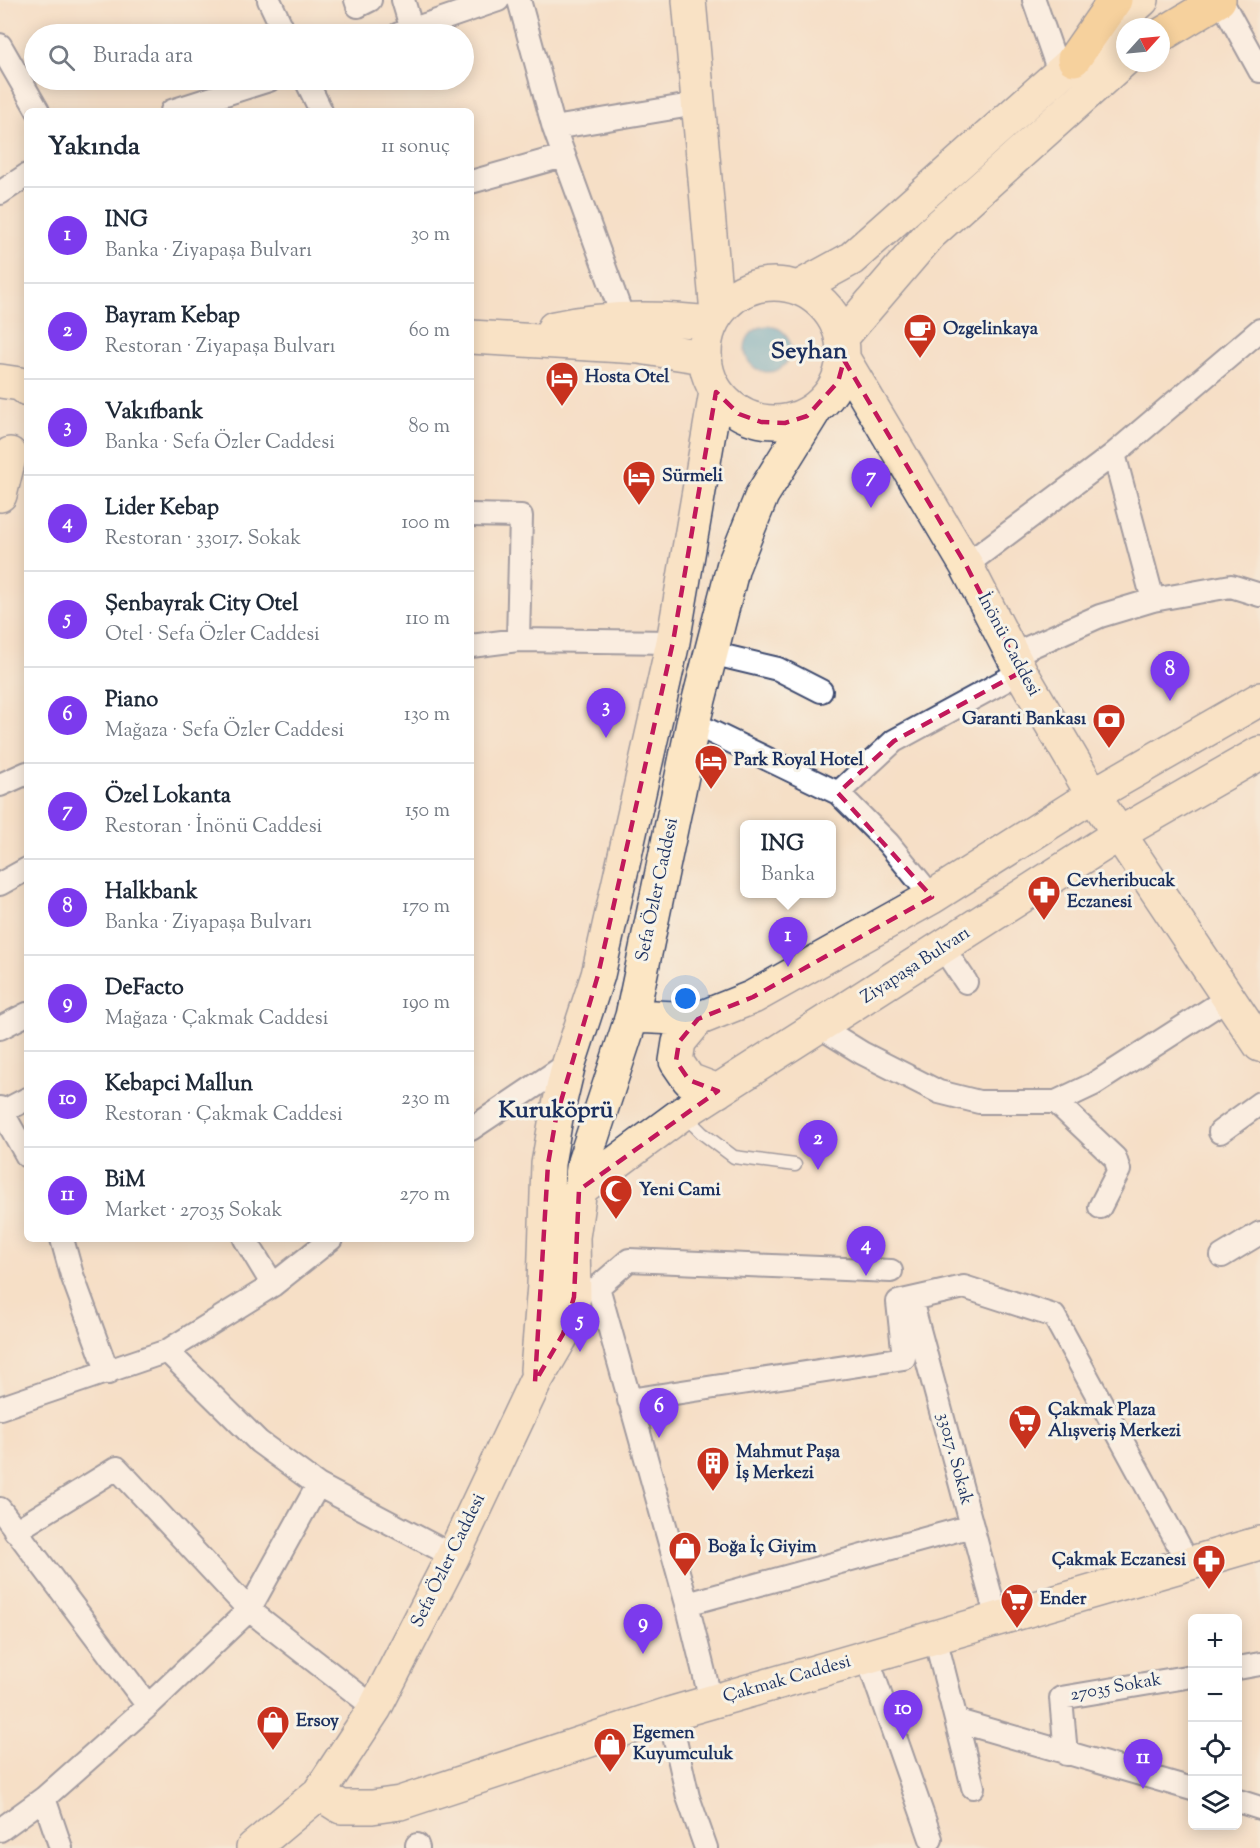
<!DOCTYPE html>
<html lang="tr">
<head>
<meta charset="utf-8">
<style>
	:root { --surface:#fff; --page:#f2f2f3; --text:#1f2937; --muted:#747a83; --line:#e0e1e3; --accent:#7c3aed }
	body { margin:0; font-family:"Sorts Mill Goudy",serif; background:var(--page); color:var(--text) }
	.controls { position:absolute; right:18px; bottom:18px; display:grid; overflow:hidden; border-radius:9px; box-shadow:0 3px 15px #0003 }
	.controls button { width:54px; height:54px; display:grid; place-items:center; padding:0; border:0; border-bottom:2px solid var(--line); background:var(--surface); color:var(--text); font:30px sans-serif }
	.compass { position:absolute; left:1116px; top:18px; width:54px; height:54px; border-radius:50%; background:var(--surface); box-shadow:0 3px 15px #0003; rotate:63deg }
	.you { position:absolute; left:686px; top:999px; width:21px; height:21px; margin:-15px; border:4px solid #fff; border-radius:50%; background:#1a73e8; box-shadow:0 0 0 9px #1a73e833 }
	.badge { display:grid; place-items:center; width:39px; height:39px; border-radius:50%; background:var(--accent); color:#fff; font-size:20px; font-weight:700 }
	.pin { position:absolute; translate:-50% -50px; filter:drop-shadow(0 2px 3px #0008) }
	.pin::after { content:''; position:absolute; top:32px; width:21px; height:18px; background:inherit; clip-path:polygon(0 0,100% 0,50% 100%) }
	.popup { position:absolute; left:740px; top:820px; width:96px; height:78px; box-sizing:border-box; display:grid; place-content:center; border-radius:9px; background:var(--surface); filter:drop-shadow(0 2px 4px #0005); font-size:20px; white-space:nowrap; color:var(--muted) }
	.popup b { font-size:22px; color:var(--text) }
	.popup::after { content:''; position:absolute; left:50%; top:100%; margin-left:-12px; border:12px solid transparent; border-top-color:var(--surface) }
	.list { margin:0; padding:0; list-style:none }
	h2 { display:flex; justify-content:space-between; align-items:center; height:78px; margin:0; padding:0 24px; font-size:26px }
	h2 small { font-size:20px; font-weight:400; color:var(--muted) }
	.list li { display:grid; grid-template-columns:39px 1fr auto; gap:18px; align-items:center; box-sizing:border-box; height:96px; padding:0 24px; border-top:2px solid var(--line) }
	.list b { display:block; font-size:22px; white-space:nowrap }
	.list p { margin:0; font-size:20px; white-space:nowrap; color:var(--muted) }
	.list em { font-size:20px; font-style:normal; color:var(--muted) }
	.icon { flex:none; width:33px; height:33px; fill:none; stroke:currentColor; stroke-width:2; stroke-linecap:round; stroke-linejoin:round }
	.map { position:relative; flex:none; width:1260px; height:1848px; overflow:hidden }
	.search { position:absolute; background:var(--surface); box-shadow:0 3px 15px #0003; left:24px; top:24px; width:450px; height:66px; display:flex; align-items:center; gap:15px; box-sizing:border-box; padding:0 21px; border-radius:33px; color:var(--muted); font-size:22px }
	.panel { position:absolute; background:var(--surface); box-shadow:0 3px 15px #0003; left:24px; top:108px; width:450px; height:1134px; border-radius:9px }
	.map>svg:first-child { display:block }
	.water { fill:#49a5c8; stroke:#326a93; stroke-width:1.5 }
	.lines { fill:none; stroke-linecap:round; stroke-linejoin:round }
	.lane-casing { stroke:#3c496e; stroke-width:15 }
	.street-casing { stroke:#3c496e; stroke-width:26 }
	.secondary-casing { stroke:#3c496e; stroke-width:36 }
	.highway-casing { stroke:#3c496e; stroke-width:36 }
	.lane { stroke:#fff; stroke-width:12 }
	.street { stroke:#fff; stroke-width:22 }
	.secondary { stroke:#fce6c4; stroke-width:33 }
	.highway { stroke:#f7c06c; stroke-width:33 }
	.marked { fill:none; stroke:#c2185b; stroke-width:4.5; stroke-dasharray:12 8; stroke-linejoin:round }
	.labels { text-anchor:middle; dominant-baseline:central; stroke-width:6; stroke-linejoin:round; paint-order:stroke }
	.poi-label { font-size:18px; font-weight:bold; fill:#1b2f5e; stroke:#f7f3e8; text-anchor:start }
	.street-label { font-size:18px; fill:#1b2f5e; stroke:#f7f3e8 }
	.district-label { font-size:24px; font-weight:bold; fill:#1b2f5e; stroke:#f7f3e8 }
</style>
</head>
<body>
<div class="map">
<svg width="1260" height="1848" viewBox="0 0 1260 1848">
	<rect width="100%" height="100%" fill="#f7f3e8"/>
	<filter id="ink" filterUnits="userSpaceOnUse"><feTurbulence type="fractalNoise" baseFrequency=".0167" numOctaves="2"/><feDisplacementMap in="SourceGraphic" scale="12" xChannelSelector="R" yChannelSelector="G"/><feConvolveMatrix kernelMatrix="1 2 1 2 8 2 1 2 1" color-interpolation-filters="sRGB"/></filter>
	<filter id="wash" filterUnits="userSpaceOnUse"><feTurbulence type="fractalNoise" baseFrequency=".008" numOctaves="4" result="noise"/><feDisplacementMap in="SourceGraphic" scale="24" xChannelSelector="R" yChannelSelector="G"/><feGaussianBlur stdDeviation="1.35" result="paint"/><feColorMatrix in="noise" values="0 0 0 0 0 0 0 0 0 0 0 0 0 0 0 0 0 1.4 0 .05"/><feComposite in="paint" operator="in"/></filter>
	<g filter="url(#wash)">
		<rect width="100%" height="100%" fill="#f5dfc6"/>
		<path class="water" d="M745 349a23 23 0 1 1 46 0a23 23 0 1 1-46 0Z"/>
	</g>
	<g filter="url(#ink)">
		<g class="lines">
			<defs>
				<path id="lane" d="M 683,1114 L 702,1133 L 734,1157 L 795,1165"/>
				<path id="street" d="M 269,0 L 285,34
					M 356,0 L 358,6 L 370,0
					M 403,0 L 412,30
					M 519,0 L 554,128 L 623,318
					M 1034,0 L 1059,72
					M 1221,0 L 1260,71
					M 399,34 L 498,0
					M 0,45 L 38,111
					M 306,80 L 321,111
					M 172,111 L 269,80
					M 554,128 L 697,104
					M 471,182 L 563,156
					M 0,193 L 27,175
					M 1114,454 L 1153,600
					M 471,515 L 521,516 L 518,640
					M 966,565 L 1114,454 L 1260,330
					M 471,646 L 518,640 L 673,642
					M 711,653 L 778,669 L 821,691
					M 1012,655 L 1100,616 L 1153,600 L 1231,586 L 1260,595
					M 693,723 L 838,793 L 894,741 L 1021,672
					M 0,785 L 27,773
					M 838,793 L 888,843 L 932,897
					M 0,884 L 27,869
					M 943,948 L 966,982
					M 820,1027 L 862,1053 L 939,1092 L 979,1102 L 1056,1102 L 1094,1084 L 1228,998
					M 0,1028 L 27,1014
					M 1056,1102 L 1115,1158 L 1119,1170 L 1100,1207
					M 0,1108 L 27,1156
					M 2,1112 L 27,1099
					M 471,1129 L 569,1063
					M 1220,1132 L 1260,1103
					M 62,1239 L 72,1275 L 108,1373
					M 245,1239 L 273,1285
					M 1222,1256 L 1260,1233
					M 911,1300 L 997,1619
					M 167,1351 L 259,1442 L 318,1485 L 453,1556
					M 629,1400 L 904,1358 L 898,1302 L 964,1287 L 1054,1316 L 1189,1564
					M 0,1408 L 167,1351 L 273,1285 L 331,1239
					M 0,1509 L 148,1706
					M 15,1531 L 117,1468 L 249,1610 L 375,1708
					M 687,1604 L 972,1526
					M 935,1637 L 973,1787
					M 867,1657 L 931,1839
					M 1238,1668 L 1260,1664
					M 711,1701 L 687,1604 L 598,1287 L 629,1260 L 891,1271
					M 669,1714 L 688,1797 L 706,1848
					M 958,1721 L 1192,1789
					M 1066,1754 L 1061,1698 L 1192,1676
					M 44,1798 L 61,1848
					M 1238,1801 L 1260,1808
					M 0,1830 L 44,1798 L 148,1706 L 249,1610 L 318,1485
					M 417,1845 L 418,1848"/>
				<path id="secondary" d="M 689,0 L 717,313
					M705 353a69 69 0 1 1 138 0a69 69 0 1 1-138 0Z
					M 798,288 L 851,259 L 1142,0
					M 554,328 C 607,316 659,317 712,323
					M 471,337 L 639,347 L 704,357
					M 842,337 L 930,234 L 1125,59
					M 844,360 L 966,565 L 1021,672 L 1093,795 L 1260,1045
					M 0,381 L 20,384 L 27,389
					M 0,495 L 10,454
					M 632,1016 L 698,1019 L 753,997 L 932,897 L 1093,795 L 1260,699
					M 698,1019 L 679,1042 L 676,1061 L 689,1080 L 718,1091
					M 579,1190 L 683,1113 L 1119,834 L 1260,753
					M 537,1370 L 544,1285 L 548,1164 L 556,1118 L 569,1063 L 598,975 L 673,642 L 716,392
					M 319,1793 L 341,1807 L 372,1807 L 400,1803 L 669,1714 L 1260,1543
					M 253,1848 L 319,1793 L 375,1708 L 453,1556 L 535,1382 L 563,1334 L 574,1297 L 573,1237 L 584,1162 L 632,1016 L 693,723 L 733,567 L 762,495 L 816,408"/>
				<path id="highway" d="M 1161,35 L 1219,0
					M 1074,59 L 1115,0"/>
			</defs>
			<use href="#lane" class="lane-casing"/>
			<use href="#street" class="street-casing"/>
			<use href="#secondary" class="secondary-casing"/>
			<use href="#highway" class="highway-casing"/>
			<use href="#lane" class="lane"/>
			<use href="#street" class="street"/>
			<use href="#secondary" class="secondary"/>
			<use href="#highway" class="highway"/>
		</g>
	</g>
	<path d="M0 0H1260V1848H0ZM 844,360 L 966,565 L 1021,672 L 894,741 L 838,793 L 932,897 L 753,997 L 698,1019 L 679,1042 L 676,1061 L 689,1080 L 718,1091 L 579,1190 L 574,1297 L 563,1334 L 535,1382 L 548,1164 L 556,1118 L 598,975 L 673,642 L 716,392 L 739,414 L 761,422 L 785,423 L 807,416 L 838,382 Z" fill="#f5dfc6" fill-opacity=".55" fill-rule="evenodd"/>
	<path class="marked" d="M 844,360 L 966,565 L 1021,672 L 894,741 L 838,793 L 932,897 L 753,997 L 698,1019 L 679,1042 L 676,1061 L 689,1080 L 718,1091 L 579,1190 L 574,1297 L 563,1334 L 535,1382 L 548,1164 L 556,1118 L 598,975 L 673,642 L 716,392 L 739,414 L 761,422 L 785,423 L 807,416 L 838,382 Z"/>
	<defs>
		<symbol id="cafe-pin" viewBox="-11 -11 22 30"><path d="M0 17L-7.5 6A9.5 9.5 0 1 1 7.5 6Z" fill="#c8321e" stroke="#f7f3e8"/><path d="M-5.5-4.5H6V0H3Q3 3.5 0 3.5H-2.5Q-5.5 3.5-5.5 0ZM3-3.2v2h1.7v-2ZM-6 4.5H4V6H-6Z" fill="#fff"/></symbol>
		<symbol id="hotel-pin" viewBox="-11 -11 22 30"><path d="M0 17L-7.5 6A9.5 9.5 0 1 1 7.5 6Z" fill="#c8321e" stroke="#f7f3e8"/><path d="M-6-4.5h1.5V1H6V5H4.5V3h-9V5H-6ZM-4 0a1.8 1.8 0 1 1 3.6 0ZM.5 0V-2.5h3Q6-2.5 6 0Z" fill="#fff"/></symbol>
		<symbol id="bank-pin" viewBox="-11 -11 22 30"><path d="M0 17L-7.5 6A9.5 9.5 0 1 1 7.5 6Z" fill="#c8321e" stroke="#f7f3e8"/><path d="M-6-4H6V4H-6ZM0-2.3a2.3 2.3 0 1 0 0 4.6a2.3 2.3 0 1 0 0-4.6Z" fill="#fff"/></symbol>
		<symbol id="pharmacy-pin" viewBox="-11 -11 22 30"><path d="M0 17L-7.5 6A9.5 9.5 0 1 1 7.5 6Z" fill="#c8321e" stroke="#f7f3e8"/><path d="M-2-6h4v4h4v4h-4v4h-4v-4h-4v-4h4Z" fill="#fff"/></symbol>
		<symbol id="mosque-pin" viewBox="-11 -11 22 30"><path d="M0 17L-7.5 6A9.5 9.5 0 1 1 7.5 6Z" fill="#c8321e" stroke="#f7f3e8"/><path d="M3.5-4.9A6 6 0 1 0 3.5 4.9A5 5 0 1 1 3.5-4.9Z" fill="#fff"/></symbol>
		<symbol id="supermarket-pin" viewBox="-11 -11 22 30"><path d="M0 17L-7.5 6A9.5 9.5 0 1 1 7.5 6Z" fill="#c8321e" stroke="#f7f3e8"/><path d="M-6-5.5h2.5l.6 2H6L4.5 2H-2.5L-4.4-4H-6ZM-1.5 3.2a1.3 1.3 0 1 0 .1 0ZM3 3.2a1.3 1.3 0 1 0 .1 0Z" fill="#fff"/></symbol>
		<symbol id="building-pin" viewBox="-11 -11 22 30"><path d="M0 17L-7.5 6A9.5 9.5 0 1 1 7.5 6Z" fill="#c8321e" stroke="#f7f3e8"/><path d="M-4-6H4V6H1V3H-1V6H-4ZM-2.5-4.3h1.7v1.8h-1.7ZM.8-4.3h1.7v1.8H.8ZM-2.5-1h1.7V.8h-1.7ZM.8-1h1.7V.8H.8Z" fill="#fff"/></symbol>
		<symbol id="shop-pin" viewBox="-11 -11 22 30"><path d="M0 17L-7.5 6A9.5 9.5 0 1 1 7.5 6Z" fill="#c8321e" stroke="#f7f3e8"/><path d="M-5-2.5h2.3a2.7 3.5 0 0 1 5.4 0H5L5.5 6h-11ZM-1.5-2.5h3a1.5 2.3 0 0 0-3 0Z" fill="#fff"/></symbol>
	</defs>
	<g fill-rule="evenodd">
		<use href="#cafe-pin" x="901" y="311" width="38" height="52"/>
		<use href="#hotel-pin" x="543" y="359" width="38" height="52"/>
		<use href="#hotel-pin" x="620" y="458" width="38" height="52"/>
		<use href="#bank-pin" x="1090" y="701" width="38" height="52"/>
		<use href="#hotel-pin" x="692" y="742" width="38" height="52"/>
		<use href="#pharmacy-pin" x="1025" y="873" width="38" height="52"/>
		<use href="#mosque-pin" x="597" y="1172" width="38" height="52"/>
		<use href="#supermarket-pin" x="1006" y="1402" width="38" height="52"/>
		<use href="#building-pin" x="694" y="1444" width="38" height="52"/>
		<use href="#shop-pin" x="666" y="1529" width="38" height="52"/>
		<use href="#pharmacy-pin" x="1190" y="1542" width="38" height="52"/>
		<use href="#supermarket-pin" x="998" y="1581" width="38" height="52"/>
		<use href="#shop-pin" x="254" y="1703" width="38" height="52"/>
		<use href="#shop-pin" x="591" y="1725" width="38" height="52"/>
	</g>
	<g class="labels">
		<g class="poi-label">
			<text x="943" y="330">Ozgelinkaya</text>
			<text x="585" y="378">Hosta Otel</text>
			<text x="662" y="477">Sürmeli</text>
			<text x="1086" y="720" text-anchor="end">Garanti Bankası</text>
			<text x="734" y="761">Park Royal Hotel</text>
			<text x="1067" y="882">Cevheribucak<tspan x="1067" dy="21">Eczanesi</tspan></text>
			<text x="639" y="1191">Yeni Cami</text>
			<text x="1048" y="1411">Çakmak Plaza<tspan x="1048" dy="21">Alışveriş Merkezi</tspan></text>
			<text x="736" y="1453">Mahmut Paşa<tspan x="736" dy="21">İş Merkezi</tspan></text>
			<text x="708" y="1548">Boğa İç Giyim</text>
			<text x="1186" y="1561" text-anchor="end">Çakmak Eczanesi</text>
			<text x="1040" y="1600">Ender</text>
			<text x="296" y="1722">Ersoy</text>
			<text x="633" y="1734">Egemen<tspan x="633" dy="21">Kuyumculuk</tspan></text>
		</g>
		<g class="street-label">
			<text transform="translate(1008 645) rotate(62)">İnönü Caddesi</text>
			<text transform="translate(658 890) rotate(-78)">Sefa Özler Caddesi</text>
			<text transform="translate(916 966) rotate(-33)">Ziyapaşa Bulvarı</text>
			<text transform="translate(954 1459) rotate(75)">33017. Sokak</text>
			<text transform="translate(449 1561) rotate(-64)">Sefa Özler Caddesi</text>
			<text transform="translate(787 1680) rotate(-16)">Çakmak Caddesi</text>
			<text transform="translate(1116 1688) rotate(-10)">27035 Sokak</text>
		</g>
		<g class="district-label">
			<text x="809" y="352">Seyhan</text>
			<text x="556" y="1111">Kuruköprü</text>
		</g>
	</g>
</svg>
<div class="controls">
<button>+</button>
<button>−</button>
<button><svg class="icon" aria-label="locate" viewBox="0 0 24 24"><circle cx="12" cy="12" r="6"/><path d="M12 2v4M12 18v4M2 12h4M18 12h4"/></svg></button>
<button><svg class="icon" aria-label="layers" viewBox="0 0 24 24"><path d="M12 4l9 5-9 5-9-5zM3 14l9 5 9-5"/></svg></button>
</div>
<svg class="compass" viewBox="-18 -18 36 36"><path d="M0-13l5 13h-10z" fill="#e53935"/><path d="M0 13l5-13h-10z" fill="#747a83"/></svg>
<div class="you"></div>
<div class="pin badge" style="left:788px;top:967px">1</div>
<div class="popup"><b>ING</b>Banka</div>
<div class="pin badge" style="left:818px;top:1170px">2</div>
<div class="pin badge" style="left:606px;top:738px">3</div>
<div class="pin badge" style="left:866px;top:1276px">4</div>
<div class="pin badge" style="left:580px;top:1352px">5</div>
<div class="pin badge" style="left:659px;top:1438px">6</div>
<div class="pin badge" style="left:871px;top:508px">7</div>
<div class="pin badge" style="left:1170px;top:701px">8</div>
<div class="pin badge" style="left:643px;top:1654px">9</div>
<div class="pin badge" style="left:903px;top:1740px">10</div>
<div class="pin badge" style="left:1143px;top:1789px">11</div>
<div class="search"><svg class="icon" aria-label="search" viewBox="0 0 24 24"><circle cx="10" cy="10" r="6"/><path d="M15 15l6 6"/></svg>Burada ara</div>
<section class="panel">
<h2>Yakında<small>11 sonuç</small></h2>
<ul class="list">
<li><span class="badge">1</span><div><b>ING</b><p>Banka · Ziyapaşa Bulvarı</p></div><em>30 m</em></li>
<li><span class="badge">2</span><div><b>Bayram Kebap</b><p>Restoran · Ziyapaşa Bulvarı</p></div><em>60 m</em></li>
<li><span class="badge">3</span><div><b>Vakıfbank</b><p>Banka · Sefa Özler Caddesi</p></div><em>80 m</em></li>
<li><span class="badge">4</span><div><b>Lider Kebap</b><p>Restoran · 33017. Sokak</p></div><em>100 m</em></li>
<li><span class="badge">5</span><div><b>Şenbayrak City Otel</b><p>Otel · Sefa Özler Caddesi</p></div><em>110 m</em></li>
<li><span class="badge">6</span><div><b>Piano</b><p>Mağaza · Sefa Özler Caddesi</p></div><em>130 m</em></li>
<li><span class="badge">7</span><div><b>Özel Lokanta</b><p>Restoran · İnönü Caddesi</p></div><em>150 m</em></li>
<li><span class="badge">8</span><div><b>Halkbank</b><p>Banka · Ziyapaşa Bulvarı</p></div><em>170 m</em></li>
<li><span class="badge">9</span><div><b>DeFacto</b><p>Mağaza · Çakmak Caddesi</p></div><em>190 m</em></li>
<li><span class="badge">10</span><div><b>Kebapci Mallun</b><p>Restoran · Çakmak Caddesi</p></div><em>230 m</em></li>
<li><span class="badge">11</span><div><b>BiM</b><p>Market · 27035 Sokak</p></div><em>270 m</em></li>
</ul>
</section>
</div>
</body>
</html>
